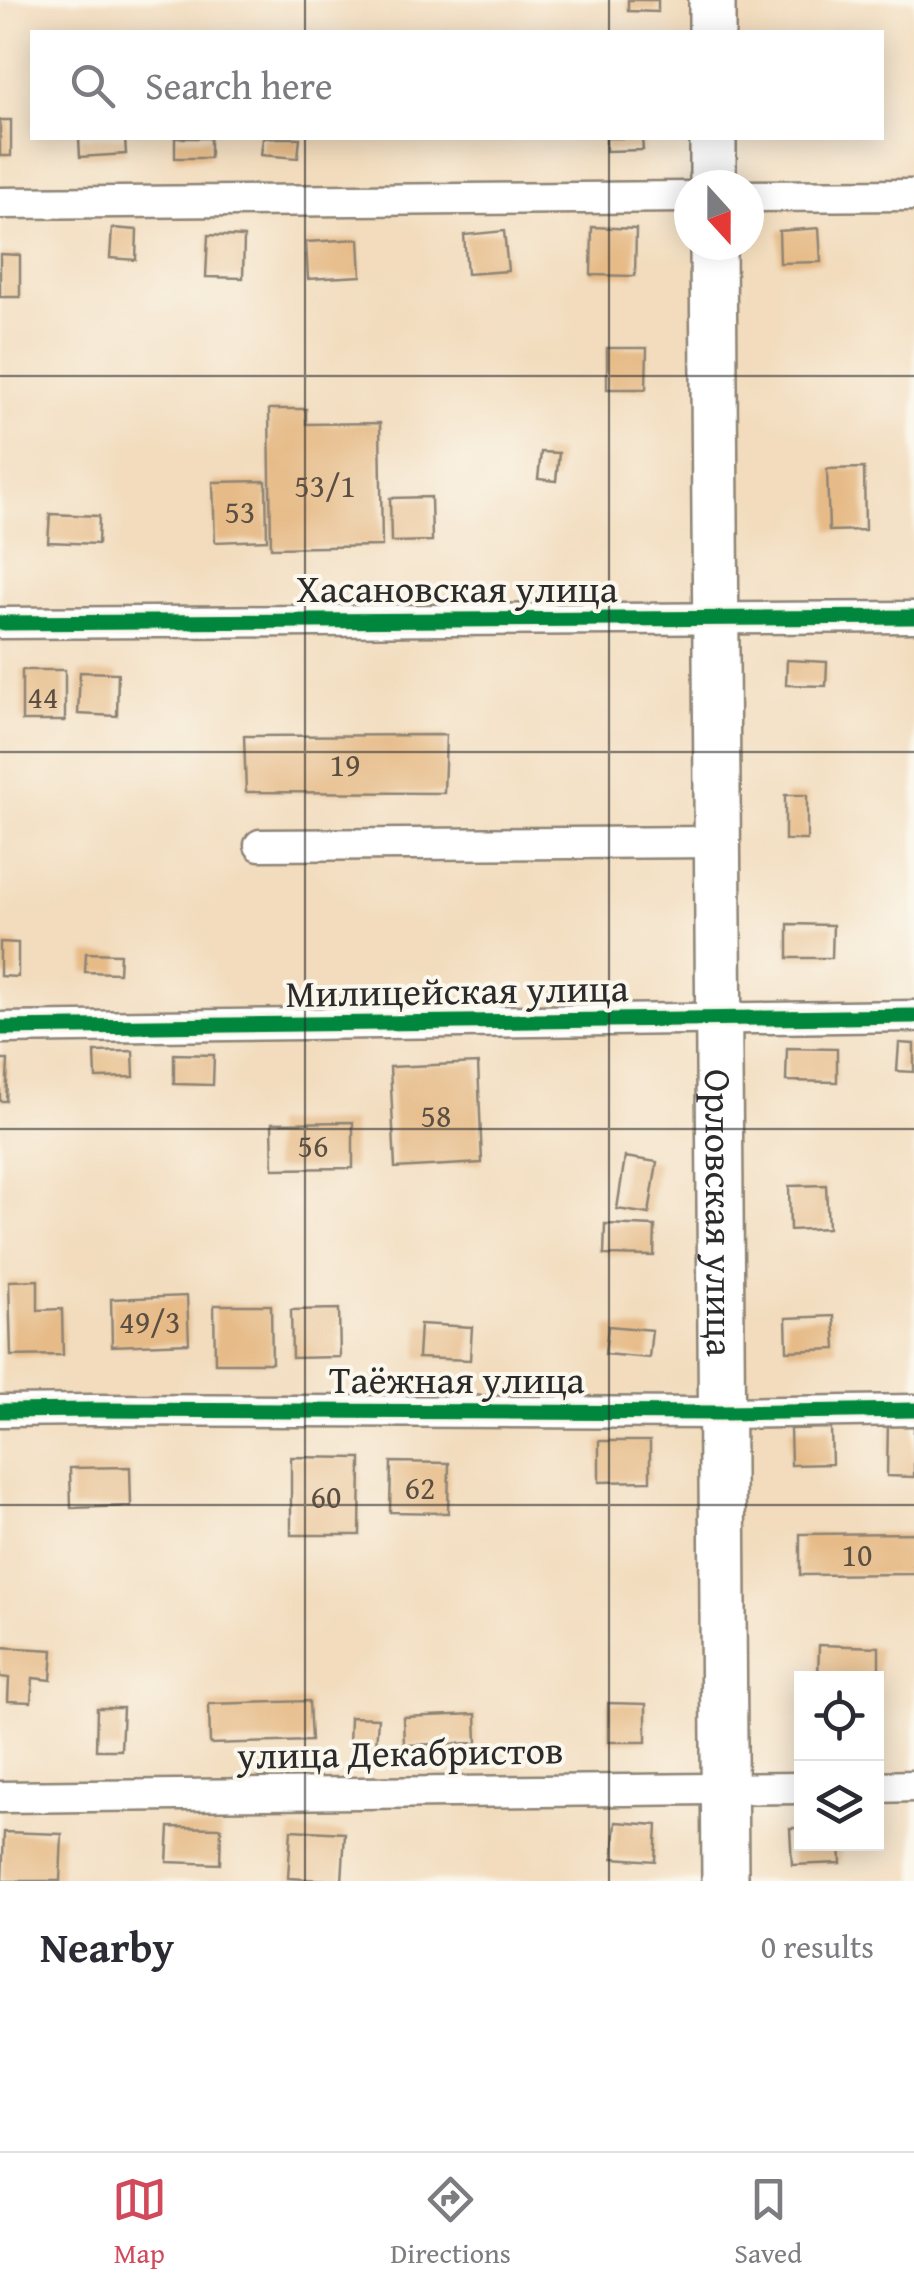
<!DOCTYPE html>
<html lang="en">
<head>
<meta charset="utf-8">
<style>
	:root { --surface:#fff; --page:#f2f2f3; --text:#2b2b33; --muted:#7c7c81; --line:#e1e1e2; --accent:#d1495b }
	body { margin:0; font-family:"Gentium Book Plus",serif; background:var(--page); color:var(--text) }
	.controls { position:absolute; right:30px; bottom:30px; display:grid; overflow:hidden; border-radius:0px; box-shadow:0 5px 25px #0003 }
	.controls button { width:90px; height:90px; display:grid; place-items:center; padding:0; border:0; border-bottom:2px solid var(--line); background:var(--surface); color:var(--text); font:50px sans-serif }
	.compass { position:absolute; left:674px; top:170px; width:90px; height:90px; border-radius:50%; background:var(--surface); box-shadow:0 5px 25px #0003; rotate:159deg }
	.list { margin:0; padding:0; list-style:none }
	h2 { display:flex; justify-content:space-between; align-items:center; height:130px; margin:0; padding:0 40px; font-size:42px }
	h2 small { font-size:32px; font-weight:400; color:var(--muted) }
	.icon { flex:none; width:55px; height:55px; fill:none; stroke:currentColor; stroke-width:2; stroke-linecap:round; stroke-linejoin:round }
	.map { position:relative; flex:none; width:914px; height:1881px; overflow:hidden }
	.search { position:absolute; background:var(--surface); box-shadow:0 5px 25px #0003; left:30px; right:30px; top:30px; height:110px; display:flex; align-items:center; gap:25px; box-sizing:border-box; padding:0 35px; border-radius:0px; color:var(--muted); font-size:38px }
	.sheet { height:270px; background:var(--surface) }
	nav { display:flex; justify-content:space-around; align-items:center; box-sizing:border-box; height:140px; border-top:2px solid var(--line); background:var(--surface); font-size:28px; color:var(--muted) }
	nav a { display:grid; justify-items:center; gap:5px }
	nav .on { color:var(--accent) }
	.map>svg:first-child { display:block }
	.building { fill:#e6bb88 }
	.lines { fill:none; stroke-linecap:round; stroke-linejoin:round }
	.minor-casing { stroke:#8e8474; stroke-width:35 }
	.highway-casing { stroke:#8e8474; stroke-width:50 }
	.minor { stroke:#fff; stroke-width:30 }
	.highway { stroke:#fff; stroke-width:45 }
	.cycleway-casing { stroke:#fbf7ec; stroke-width:21 }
	.cycleway { stroke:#00873e; stroke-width:15 }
	.grid { fill:none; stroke:#2b2b2b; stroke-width:2.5; stroke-opacity:0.55 }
	.labels { text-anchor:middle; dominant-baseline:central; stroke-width:8; stroke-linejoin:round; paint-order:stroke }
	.number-label { font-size:32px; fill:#5a4f42 }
	.street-label { font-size:38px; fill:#2b2b2b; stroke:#fbf7ec }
</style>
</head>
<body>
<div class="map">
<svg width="914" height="1881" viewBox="0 0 914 1881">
	<rect width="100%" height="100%" fill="#fbf7ec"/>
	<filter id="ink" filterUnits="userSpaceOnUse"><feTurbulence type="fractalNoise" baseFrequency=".01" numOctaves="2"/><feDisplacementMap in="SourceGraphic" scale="20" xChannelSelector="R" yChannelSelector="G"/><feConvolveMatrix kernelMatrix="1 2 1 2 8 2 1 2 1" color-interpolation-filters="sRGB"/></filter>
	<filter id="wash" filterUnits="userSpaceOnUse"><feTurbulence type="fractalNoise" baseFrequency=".0048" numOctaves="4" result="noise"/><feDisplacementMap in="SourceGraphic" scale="40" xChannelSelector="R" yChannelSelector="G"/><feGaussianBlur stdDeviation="2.25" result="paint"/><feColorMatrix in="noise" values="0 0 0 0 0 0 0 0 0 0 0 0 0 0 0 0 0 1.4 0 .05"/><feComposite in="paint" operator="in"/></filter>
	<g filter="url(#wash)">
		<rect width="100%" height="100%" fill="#f2dcbd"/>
		<g id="blocks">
			<path class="building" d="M 628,0 L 658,0 L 658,12 L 628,11 Z
				M 0,120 L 11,120 L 11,156 L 0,156 Z
				M 79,138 L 125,138 L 126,154 L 80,157 Z
				M 175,138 L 210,138 L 210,158 L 175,158 Z
				M 263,138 L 300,138 L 298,158 L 261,155 Z
				M 606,138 L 642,138 L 643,150 L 606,151 Z
				M 592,227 L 636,229 L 635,276 L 591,275 Z
				M 112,228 L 137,230 L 136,260 L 110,258 Z
				M 819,228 L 821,262 L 780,263 L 779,231 Z
				M 504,231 L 508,271 L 467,274 L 464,235 Z
				M 208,235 L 244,237 L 243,278 L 206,277 Z
				M 359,239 L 361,276 L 308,279 L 306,242 Z
				M 0,254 L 20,255 L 20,297 L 0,297 Z
				M 607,348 L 647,348 L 646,389 L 607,389 Z
				M 269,409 L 306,409 L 306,424 L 380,423 L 382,546 L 271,548 Z
				M 541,452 L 559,453 L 556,481 L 538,479 Z
				M 864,468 L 865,530 L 829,531 L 827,469 Z
				M 266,481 L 267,540 L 215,542 L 213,482 Z
				M 431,497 L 432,541 L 391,542 L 390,498 Z
				M 50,514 L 99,516 L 98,544 L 48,542 Z
				M 787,660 L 827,662 L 826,686 L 786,685 Z
				M 22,670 L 65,670 L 65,721 L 22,721 Z
				M 80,672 L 118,673 L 117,716 L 78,714 Z
				M 446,735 L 444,793 L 246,792 L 244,736 Z
				M 785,795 L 807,795 L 807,840 L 785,840 Z
				M 788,924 L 833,925 L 832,958 L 788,958 Z
				M 0,942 L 18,943 L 18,977 L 0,976 Z
				M 86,953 L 120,954 L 119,973 L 85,972 Z
				M 899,1043 L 914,1044 L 914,1072 L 897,1071 Z
				M 787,1048 L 837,1049 L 837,1082 L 786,1081 Z
				M 133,1051 L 134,1077 L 96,1078 L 95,1052 Z
				M 174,1054 L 214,1055 L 213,1085 L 174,1084 Z
				M 0,1060 L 8,1060 L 6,1101 L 0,1101 Z
				M 478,1063 L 482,1163 L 395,1168 L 390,1067 Z
				M 353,1122 L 353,1168 L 273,1169 L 272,1123 Z
				M 625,1157 L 657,1162 L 649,1214 L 617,1209 Z
				M 826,1185 L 828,1228 L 790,1230 L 789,1186 Z
				M 605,1224 L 655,1226 L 654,1256 L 604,1255 Z
				M 38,1280 L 38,1310 L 62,1309 L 63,1355 L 11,1356 L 9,1281 Z
				M 187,1296 L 189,1343 L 112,1346 L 111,1299 Z
				M 214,1305 L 271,1305 L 272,1363 L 215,1363 Z
				M 339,1309 L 340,1357 L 292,1358 L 291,1310 Z
				M 834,1316 L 836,1349 L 787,1351 L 786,1318 Z
				M 420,1324 L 472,1327 L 470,1360 L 418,1358 Z
				M 608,1326 L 652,1330 L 649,1358 L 605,1354 Z
				M 888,1421 L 914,1421 L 914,1477 L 887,1476 Z
				M 831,1428 L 832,1464 L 791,1465 L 790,1429 Z
				M 599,1441 L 650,1441 L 650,1481 L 599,1482 Z
				M 291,1457 L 361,1458 L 360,1535 L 291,1535 Z
				M 391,1462 L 449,1463 L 448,1513 L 390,1512 Z
				M 130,1467 L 131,1506 L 71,1508 L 70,1468 Z
				M 914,1533 L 914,1574 L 800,1575 L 800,1534 Z
				M 819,1645 L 879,1647 L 879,1679 L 818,1678 Z
				M 0,1647 L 53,1650 L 51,1680 L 33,1678 L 31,1702 L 8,1701 L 9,1678 L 0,1677 Z
				M 309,1701 L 311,1741 L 210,1744 L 209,1704 Z
				M 608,1703 L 646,1704 L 646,1742 L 608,1742 Z
				M 97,1708 L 123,1708 L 121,1750 L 96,1750 Z
				M 476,1714 L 477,1743 L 404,1745 L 403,1717 Z
				M 350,1717 L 378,1718 L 376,1747 L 349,1746 Z
				M 616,1822 L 657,1825 L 655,1861 L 613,1858 Z
				M 169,1827 L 221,1828 L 220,1864 L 167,1862 Z
				M 790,1828 L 801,1828 L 801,1844 L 840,1844 L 841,1863 L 792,1865 Z
				M 291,1830 L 345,1833 L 342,1881 L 288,1878 Z
				M 4,1832 L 62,1834 L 60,1881 L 2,1881 Z"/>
		</g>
	</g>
	<g filter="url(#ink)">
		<use href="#blocks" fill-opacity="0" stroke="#8e8474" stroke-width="2.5"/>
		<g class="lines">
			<defs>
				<path id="minor" d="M 749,196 L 914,195
					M 0,203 L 689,197
					M 0,623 L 914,617
					M 260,845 L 717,842
					M 0,1028 L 914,1016
					M 0,1411 L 92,1410 L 721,1413 L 914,1410
					M 876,1787 L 914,1786
					M 0,1797 L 802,1788"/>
				<g id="highway">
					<path d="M 712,0 L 712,32"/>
					<path d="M 713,138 L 713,185"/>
					<path id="s1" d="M 713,245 L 725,1881"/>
				</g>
			</defs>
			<use href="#minor" class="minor-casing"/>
			<use href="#highway" class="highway-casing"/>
			<use href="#minor" class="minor"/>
			<use href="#highway" class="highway"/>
			<defs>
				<path id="cycleway" d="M 0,623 L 914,617
					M 0,1028 L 914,1016
					M 0,1411 L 92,1410 L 721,1413 L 914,1410"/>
			</defs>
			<use href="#cycleway" class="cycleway-casing"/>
			<use href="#cycleway" class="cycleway"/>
		</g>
	</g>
	<path class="grid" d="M 305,0 L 305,32M 609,0 L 609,32M 305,138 L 305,1881M 609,138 L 609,1881M 0,376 L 914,376M 0,752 L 914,752M 0,1129 L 914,1129M 0,1505 L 914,1505"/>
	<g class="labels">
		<g class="number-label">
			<text x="325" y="485">53/1</text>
			<text x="240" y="511">53</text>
			<text x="43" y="696">44</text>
			<text x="345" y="764">19</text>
			<text x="436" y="1115">58</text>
			<text x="313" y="1145">56</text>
			<text x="150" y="1321">49/3</text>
			<text x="420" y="1487">62</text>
			<text x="326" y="1496">60</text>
			<text x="857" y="1554">10</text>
		</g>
		<g class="street-label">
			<text x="457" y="588">Хасановская улица</text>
			<text transform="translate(457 990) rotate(-1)">Милицейская улица</text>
			<text stroke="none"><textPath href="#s1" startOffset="968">Орловская улица</textPath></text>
			<text x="457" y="1379">Таёжная улица</text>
			<text transform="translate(400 1752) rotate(-1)">улица Декабристов</text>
		</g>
	</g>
</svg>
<div class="controls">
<button><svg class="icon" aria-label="locate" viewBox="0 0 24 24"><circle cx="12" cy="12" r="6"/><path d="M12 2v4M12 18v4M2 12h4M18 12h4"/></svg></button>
<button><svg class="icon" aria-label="layers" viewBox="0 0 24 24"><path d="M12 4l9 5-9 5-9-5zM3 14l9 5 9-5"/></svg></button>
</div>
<svg class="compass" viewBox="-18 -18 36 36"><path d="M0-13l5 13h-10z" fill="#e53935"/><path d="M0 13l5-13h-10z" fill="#7c7c81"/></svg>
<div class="search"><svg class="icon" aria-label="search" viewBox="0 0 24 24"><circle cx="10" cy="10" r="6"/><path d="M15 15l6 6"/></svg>Search here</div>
</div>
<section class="sheet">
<h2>Nearby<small>0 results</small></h2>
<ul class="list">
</ul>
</section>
<nav>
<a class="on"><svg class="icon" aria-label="map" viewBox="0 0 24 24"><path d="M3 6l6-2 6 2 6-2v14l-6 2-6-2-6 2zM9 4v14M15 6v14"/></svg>Map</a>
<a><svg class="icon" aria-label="directions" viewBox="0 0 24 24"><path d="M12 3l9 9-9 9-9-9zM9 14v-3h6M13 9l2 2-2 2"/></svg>Directions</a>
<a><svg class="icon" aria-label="saved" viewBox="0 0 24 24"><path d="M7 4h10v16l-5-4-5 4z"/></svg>Saved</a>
</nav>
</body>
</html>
